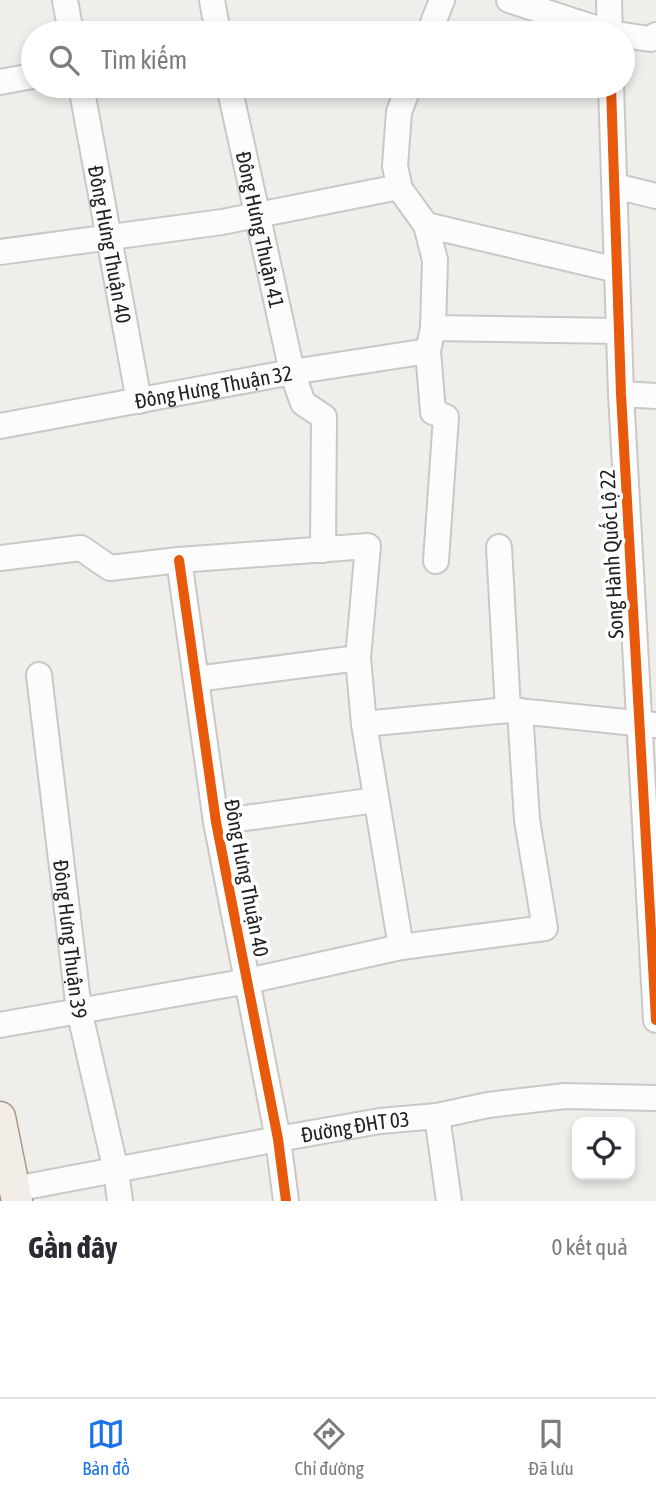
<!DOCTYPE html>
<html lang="vi">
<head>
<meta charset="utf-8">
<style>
	:root { --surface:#fff; --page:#f2f2f3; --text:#2b2b33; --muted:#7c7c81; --line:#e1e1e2; --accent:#1a73e8 }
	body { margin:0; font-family:"Asap Condensed",sans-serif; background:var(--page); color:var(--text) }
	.controls { position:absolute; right:21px; bottom:21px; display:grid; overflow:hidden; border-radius:14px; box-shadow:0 4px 10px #0003 }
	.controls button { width:63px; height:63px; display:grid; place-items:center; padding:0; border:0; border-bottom:2px solid var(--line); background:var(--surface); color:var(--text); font:35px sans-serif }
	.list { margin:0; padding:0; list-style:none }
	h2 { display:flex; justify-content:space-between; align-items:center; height:91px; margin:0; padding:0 28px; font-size:30px }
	h2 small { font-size:23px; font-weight:400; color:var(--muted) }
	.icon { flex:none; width:38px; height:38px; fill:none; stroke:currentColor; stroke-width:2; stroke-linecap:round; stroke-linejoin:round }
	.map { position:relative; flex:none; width:656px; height:1201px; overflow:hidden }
	.search { position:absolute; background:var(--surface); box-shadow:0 4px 10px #0003; left:21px; right:21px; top:21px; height:77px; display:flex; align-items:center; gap:18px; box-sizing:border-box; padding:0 24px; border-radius:38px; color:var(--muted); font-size:26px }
	.sheet { height:196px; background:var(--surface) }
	nav { display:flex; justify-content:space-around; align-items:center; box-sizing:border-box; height:98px; border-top:2px solid var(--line); background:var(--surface); font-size:19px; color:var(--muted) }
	nav a { display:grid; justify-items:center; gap:4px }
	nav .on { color:var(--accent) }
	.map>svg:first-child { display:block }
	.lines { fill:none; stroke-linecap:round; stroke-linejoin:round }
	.minor-casing { stroke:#c9c8c7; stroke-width:28 }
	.major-casing { stroke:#a79c86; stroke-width:33 }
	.minor { stroke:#fdfcfc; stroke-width:24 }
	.major { stroke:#f3ede7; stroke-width:30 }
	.cycleway-casing { stroke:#fff; stroke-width:15 }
	.cycleway { stroke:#e8590c; stroke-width:10 }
	.labels { text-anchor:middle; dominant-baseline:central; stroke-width:7; stroke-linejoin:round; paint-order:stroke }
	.street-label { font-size:21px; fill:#222; stroke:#fff }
</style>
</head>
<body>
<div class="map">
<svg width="656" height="1201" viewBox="0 0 656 1201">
	<rect width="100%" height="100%" fill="#f0eeeb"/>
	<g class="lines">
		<defs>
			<g id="minor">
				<path d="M 65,0 L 71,33"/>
				<path d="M 212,0 L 218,33"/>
				<path d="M 509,0 L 610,33"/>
				<path d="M 609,0 L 610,33"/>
				<path d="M 429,33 L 442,0"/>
				<path d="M 623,35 L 650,39 L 656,35"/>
				<path d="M 0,82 L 33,76"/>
				<path id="s1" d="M 81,86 L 139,401"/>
				<path id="s2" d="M 229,86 L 292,372 L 303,403 L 324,417 L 323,550"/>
				<path d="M 409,86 L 399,112 L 395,166 L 400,189 L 426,225 L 435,260 L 433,328 L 428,351 L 433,412 L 446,417 L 436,561"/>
				<path d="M 611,86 L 621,394 L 656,1020"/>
				<path d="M 615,186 L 656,196"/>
				<path d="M 426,225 L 617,270"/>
				<path d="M 0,252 L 222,222 L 399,187"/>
				<path d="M 433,328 L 619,331"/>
				<path d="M 621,394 L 656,396"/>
				<path id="s3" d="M 0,426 L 292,372 L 428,351"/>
				<path d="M 499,547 L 508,710"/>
				<path d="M 0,558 L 81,548 L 110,568 L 179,560 L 368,546 L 358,658 L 364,724 L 401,947"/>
				<path d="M 179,560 L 216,822 L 278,1139 L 286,1201"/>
				<path id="s4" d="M 39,675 L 79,1010 L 116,1171 L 120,1201"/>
				<path d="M 196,679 L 358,658"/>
				<path d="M 364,724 L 508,710 L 655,725"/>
				<path d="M 216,822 L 376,800"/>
				<path d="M 0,1025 L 248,981 L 401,947 L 545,928 L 527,820 L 520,711"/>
				<path d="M 437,1116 L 449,1201"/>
				<path id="s5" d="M 15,1189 L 278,1139 L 380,1121 L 437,1116 L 488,1105 L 565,1096 L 656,1098"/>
			</g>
			<path id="major" d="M 0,1117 L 17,1201"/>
		</defs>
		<use href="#minor" class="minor-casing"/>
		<use href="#major" class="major-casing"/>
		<use href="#minor" class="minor"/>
		<use href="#major" class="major"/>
		<defs>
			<path id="cycleway" d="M 611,86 L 621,394 L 656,1020
				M 179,560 L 216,822 L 278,1139 L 286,1201"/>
		</defs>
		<use href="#cycleway" class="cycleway-casing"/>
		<use href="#cycleway" class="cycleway"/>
	</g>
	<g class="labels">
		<g class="street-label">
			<text stroke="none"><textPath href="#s2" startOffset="147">Đông Hưng Thuận 41</textPath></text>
			<text stroke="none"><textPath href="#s1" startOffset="161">Đông Hưng Thuận 40</textPath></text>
			<text stroke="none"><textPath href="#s3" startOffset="217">Đông Hưng Thuận 32</textPath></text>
			<text transform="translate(611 554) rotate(-93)">Song Hành Quốc Lộ 22</text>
			<text transform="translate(247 878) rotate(79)">Đông Hưng Thuận 40</text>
			<text stroke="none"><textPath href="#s4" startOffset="266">Đông Hưng Thuận 39</textPath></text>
			<text stroke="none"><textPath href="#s5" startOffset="346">Đường ĐHT 03</textPath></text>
		</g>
	</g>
</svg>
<div class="controls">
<button><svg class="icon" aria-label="locate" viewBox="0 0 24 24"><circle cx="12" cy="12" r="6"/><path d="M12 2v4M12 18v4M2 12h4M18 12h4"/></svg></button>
</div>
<div class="search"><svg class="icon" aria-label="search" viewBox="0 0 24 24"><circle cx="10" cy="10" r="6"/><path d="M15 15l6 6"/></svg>Tìm kiếm</div>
</div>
<section class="sheet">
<h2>Gần đây<small>0 kết quả</small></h2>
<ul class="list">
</ul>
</section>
<nav>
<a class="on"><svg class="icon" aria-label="map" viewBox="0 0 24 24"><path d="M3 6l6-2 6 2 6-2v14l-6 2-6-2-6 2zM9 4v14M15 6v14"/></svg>Bản đồ</a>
<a><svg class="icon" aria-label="directions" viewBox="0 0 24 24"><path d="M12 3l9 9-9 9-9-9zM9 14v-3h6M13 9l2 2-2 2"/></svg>Chỉ đường</a>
<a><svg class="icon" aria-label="saved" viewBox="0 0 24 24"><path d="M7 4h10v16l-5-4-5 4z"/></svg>Đã lưu</a>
</nav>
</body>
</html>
